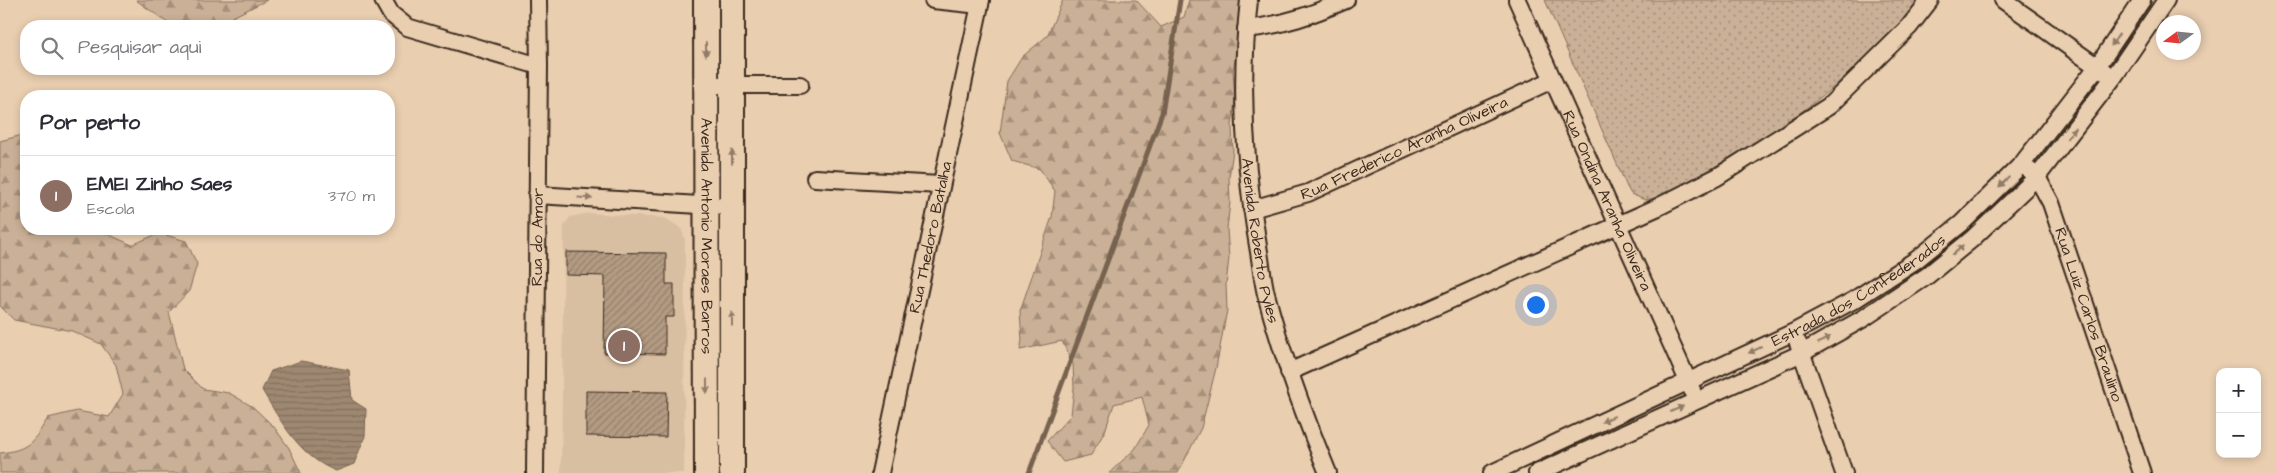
<!DOCTYPE html>
<html lang="pt">
<head>
<meta charset="utf-8">
<style>
	:root { --surface:#fff; --page:#f2f2f3; --text:#2b2b33; --muted:#7c7c81; --line:#e1e1e2; --accent:#1f6fb2 }
	body { margin:0; font-family:"Architects Daughter",sans-serif; background:var(--page); color:var(--text) }
	.controls { position:absolute; right:15px; bottom:15px; display:grid; overflow:hidden; border-radius:10px; box-shadow:0 2px 8px #0003 }
	.controls button { width:45px; height:45px; display:grid; place-items:center; padding:0; border:0; border-bottom:1px solid var(--line); background:var(--surface); color:var(--text); font:25px sans-serif }
	.compass { position:absolute; left:2156px; top:15px; width:45px; height:45px; border-radius:50%; background:var(--surface); box-shadow:0 2px 8px #0003; rotate:255deg }
	.you { position:absolute; left:1535px; top:304px; width:18px; height:18px; margin:-12px; border:4px solid #fff; border-radius:50%; background:#1a73e8; box-shadow:0 0 0 8px #1a73e833 }
	.badge { display:grid; place-items:center; width:32px; height:32px; border-radius:50%; background:var(--accent); color:#fff; font-size:16px; font-weight:700 }
	.pin { position:absolute; translate:-50% -50%; border:2px solid #fff; box-shadow:0 1px 5px #0006 }
	.list { margin:0; padding:0; list-style:none }
	h2 { display:flex; justify-content:space-between; align-items:center; height:65px; margin:0; padding:0 20px; font-size:21px }
	h2 small { font-size:16px; font-weight:400; color:var(--muted) }
	.list li { display:grid; grid-template-columns:32px 1fr auto; gap:15px; align-items:center; box-sizing:border-box; height:80px; padding:0 20px; border-top:1px solid var(--line) }
	.list b { display:block; font-size:19px; white-space:nowrap }
	.list p { margin:0; font-size:16px; white-space:nowrap; color:var(--muted) }
	.list em { font-size:16px; font-style:normal; color:var(--muted) }
	.icon { flex:none; width:28px; height:28px; fill:none; stroke:currentColor; stroke-width:2; stroke-linecap:round; stroke-linejoin:round }
	.map { position:relative; flex:none; width:2276px; height:473px; overflow:hidden }
	.search { position:absolute; background:var(--surface); box-shadow:0 2px 8px #0003; left:20px; top:20px; width:375px; height:55px; display:flex; align-items:center; gap:12px; box-sizing:border-box; padding:0 18px; border-radius:20px; color:var(--muted); font-size:19px }
	.panel { position:absolute; background:var(--surface); box-shadow:0 2px 8px #0003; left:20px; top:90px; width:375px; height:145px; border-radius:20px }
	.map>svg:first-child { display:block }
	.built { fill:#d9bfa2 }
	.green { fill:url(#green-dots); stroke:#826d5a }
	.forest { fill:url(#forest-firs); stroke:#826d5a }
	.water { fill:url(#water-rules); stroke:#766250 }
	.lines { fill:none; stroke-linecap:round; stroke-linejoin:round }
	.stream { stroke:#766250; stroke-width:5 }
	.building { fill:url(#building-hatch); stroke:#3b2a1e }
	.street-casing { stroke:#3b2a1e; stroke-width:20 }
	.secondary-casing { stroke:#3b2a1e; stroke-width:28 }
	.street { stroke:#e9ceb0; stroke-width:16 }
	.secondary { stroke:#e9ceb0; stroke-width:24 }
	.oneway { fill:#927c67 }
	.labels { text-anchor:middle; dominant-baseline:central; stroke-width:4; stroke-linejoin:round; paint-order:stroke }
	.street-label { font-size:16px; fill:#3b2a1e; stroke:#e9ceb0 }
</style>
</head>
<body>
<div class="map">
<svg width="2276" height="473" viewBox="0 0 2276 473">
	<defs>
		<pattern id="green-dots" width="8" height="8" patternUnits="userSpaceOnUse" patternTransform="scale(1.25)"><rect width="8" height="8" fill="#cab096"/><path d="M2 2h.1M6 6h.1" fill="none" stroke="#a58f7a" stroke-width="1.8" stroke-linecap="round"/></pattern>
		<pattern id="forest-firs" width="22" height="20" patternUnits="userSpaceOnUse" patternTransform="scale(1.25)"><rect width="22" height="20" fill="#cab096"/><path d="M5 1l3.5 6h-7zM16 11l3.5 6h-7z" fill="#a58f7a"/></pattern>
		<pattern id="water-rules" width="6" height="5" patternUnits="userSpaceOnUse" patternTransform="scale(1.25)"><rect width="6" height="5" fill="#9e8871"/><path d="M0 2.5h6" fill="none" stroke="#826f5c"/></pattern>
		<pattern id="building-hatch" width="6" height="6" patternUnits="userSpaceOnUse" patternTransform="scale(1.25)"><rect width="6" height="6" fill="#b39b83"/><path d="M-1 1l2-2M0 6l6-6M5 7l2-2" fill="none" stroke="#937f6b"/></pattern>
	</defs>
	<rect width="100%" height="100%" fill="#e9ceb0"/>
	<filter id="ink" filterUnits="userSpaceOnUse"><feTurbulence type="fractalNoise" baseFrequency=".02" numOctaves="2"/><feDisplacementMap in="SourceGraphic" scale="10" xChannelSelector="R" yChannelSelector="G"/><feConvolveMatrix kernelMatrix="1 2 1 2 8 2 1 2 1" color-interpolation-filters="sRGB"/></filter>
	<g filter="url(#ink)">
		<path class="built" d="M 589,213 L 665,218 L 681,228 L 685,239 L 684,473 L 561,473 L 564,226 L 570,217 Z"/>
		<path class="green" d="M 1545,0 L 1919,0 C 1873,56 1818,105 1756,142 C 1725,162 1692,179 1660,197 L 1645,200 L 1631,194 L 1627,187 Z"/>
		<path class="forest" d="M 136,0 L 267,0 L 214,26 L 172,26 Z
			M 1063,0 L 1136,0 L 1161,27 L 1184,17 L 1189,0 L 1247,0 L 1233,70 L 1235,100 L 1232,126 L 1233,151 L 1229,177 L 1230,202 L 1227,229 L 1229,258 L 1226,285 L 1227,310 L 1216,368 L 1201,428 L 1178,473 L 1109,473 L 1135,449 L 1149,425 L 1142,397 L 1114,404 L 1105,431 L 1091,455 L 1063,462 L 1047,441 L 1071,415 L 1074,388 L 1073,364 L 1062,341 L 1020,350 L 1022,341 L 1020,311 L 1052,217 L 1055,191 L 1040,169 L 1012,161 L 1000,133 L 1007,81 L 1022,57 L 1047,36 Z
			M 26,134 L 26,229 L 101,229 L 103,232 L 132,245 L 159,233 L 186,241 L 197,264 L 189,291 L 169,312 L 183,369 L 203,389 L 229,393 L 253,407 L 274,427 L 289,448 L 301,473 L 0,473 L 0,453 C 29,450 34,441 48,418 L 77,411 L 109,417 L 123,394 L 116,365 L 101,344 L 72,331 L 14,320 L 0,306 L 0,141 Z"/>
		<path class="water" d="M 301,361 L 349,370 L 352,400 L 366,409 L 365,436 L 354,464 L 336,471 C 300,457 281,422 262,390 L 271,371 Z"/>
		<g class="lines">
			<path class="stream" d="M 1029,473 L 1162,113 L 1180,0"/>
		</g>
		<path class="building" d="M 566,252 L 666,253 L 666,284 L 674,284 L 674,317 L 665,317 L 665,354 L 604,353 L 605,276 L 566,275 Z
			M 586,391 L 667,392 L 666,437 L 586,436 Z"/>
		<g class="lines">
			<defs>
				<g id="street">
					<path d="M 383,0 L 391,14 L 407,27 L 539,66"/>
					<path d="M 933,0 L 980,5"/>
					<path id="s1" d="M 1249,0 C 1240,81 1244,165 1258,246 C 1261,262 1262,278 1266,294 C 1282,355 1304,415 1328,473"/>
					<path id="s2" d="M 1517,0 L 1692,390"/>
					<path d="M 2003,0 L 2106,73"/>
					<path d="M 1246,29 C 1284,25 1311,15 1346,0"/>
					<path d="M 706,85 L 800,85"/>
					<path id="s3" d="M 2029,170 L 2037,177 L 2051,203 L 2142,473"/>
					<path d="M 815,178 L 940,185"/>
					<path d="M 537,195 L 732,207"/>
					<path id="s4" d="M 1252,209 L 1308,193 L 1552,80"/>
					<path d="M 1798,343 L 1844,473"/>
					<path d="M 1289,372 L 1656,208 L 1717,177 L 1829,106 L 1909,27 L 1930,0"/>
					<path id="s5" d="M 535,473 L 539,66 L 538,0"/>
					<path id="s6" d="M 880,473 L 981,0"/>
					<path id="s7" d="M 1492,473 L 1794,332 L 1854,300 L 1916,260 L 1962,223 L 2022,164 L 2097,67 L 2142,0"/>
					<path d="M 1537,473 L 1802,353 L 1864,318 L 1927,276 L 1972,239 L 2037,177 L 2113,78 L 2166,0"/>
				</g>
				<g id="secondary">
					<path id="s8" d="M 706,0 L 707,473"/>
					<path d="M 732,473 L 732,0"/>
				</g>
			</defs>
			<use href="#street" class="street-casing"/>
			<use href="#secondary" class="secondary-casing"/>
			<use href="#street" class="street"/>
			<use href="#secondary" class="secondary"/>
		</g>
		<defs><path id="oneway-solid" d="M-6-.8H1V-3.2L6.5 0L1 3.2V.8H-6Z" transform="scale(1.25)"/></defs>
		<g class="oneway">
			<use href="#oneway-solid" transform="translate(2115 40) rotate(124)"/>
			<use href="#oneway-solid" transform="translate(706 49) rotate(90)"/>
			<use href="#oneway-solid" transform="translate(2071 133) rotate(-53)"/>
			<use href="#oneway-solid" transform="translate(732 157) rotate(-90)"/>
			<use href="#oneway-solid" transform="translate(2004 182) rotate(136)"/>
			<use href="#oneway-solid" transform="translate(585 198) rotate(4)"/>
			<use href="#oneway-solid" transform="translate(1958 250) rotate(-40)"/>
			<use href="#oneway-solid" transform="translate(732 319) rotate(-90)"/>
			<use href="#oneway-solid" transform="translate(1824 340) rotate(-29)"/>
			<use href="#oneway-solid" transform="translate(1755 350) rotate(155)"/>
			<use href="#oneway-solid" transform="translate(707 386) rotate(90)"/>
			<use href="#oneway-solid" transform="translate(1677 409) rotate(-24)"/>
			<use href="#oneway-solid" transform="translate(1608 419) rotate(155)"/>
		</g>
	</g>
	<g class="labels">
		<g class="street-label">
			<text stroke="none"><textPath href="#s4" startOffset="164">Rua Frederico Aranha Oliveira</textPath></text>
			<text stroke="none"><textPath href="#s2" startOffset="220">Rua Ondina Aranha Oliveira</textPath></text>
			<text stroke="none"><textPath href="#s5" startOffset="236">Rua do Amor</textPath></text>
			<text stroke="none"><textPath href="#s6" startOffset="241">Rua Thedoro Batalha</textPath></text>
			<text stroke="none"><textPath href="#s8" startOffset="236">Avenida Antonio Moraes Barros</textPath></text>
			<text stroke="none"><textPath href="#s1" startOffset="242">Avenida Roberto Pyles</textPath></text>
			<text stroke="none"><textPath href="#s7" startOffset="410">Estrada dos Confederados</textPath></text>
			<text stroke="none"><textPath href="#s3" startOffset="158">Rua Luiz Carlos Braulino</textPath></text>
		</g>
	</g>
</svg>
<div class="controls">
<button>+</button>
<button>−</button>
</div>
<svg class="compass" viewBox="-18 -18 36 36"><path d="M0-13l5 13h-10z" fill="#e53935"/><path d="M0 13l5-13h-10z" fill="#7c7c81"/></svg>
<div class="you"></div>
<div class="pin badge" style="left:624px;top:346px;background:#8d6e63">1</div>
<div class="search"><svg class="icon" aria-label="search" viewBox="0 0 24 24"><circle cx="10" cy="10" r="6"/><path d="M15 15l6 6"/></svg>Pesquisar aqui</div>
<section class="panel">
<h2>Por perto<small></small></h2>
<ul class="list">
<li><span class="badge" style="background:#8d6e63">1</span><div><b>EMEI Zinho Saes</b><p>Escola</p></div><em>370 m</em></li>
</ul>
</section>
</div>
</body>
</html>
